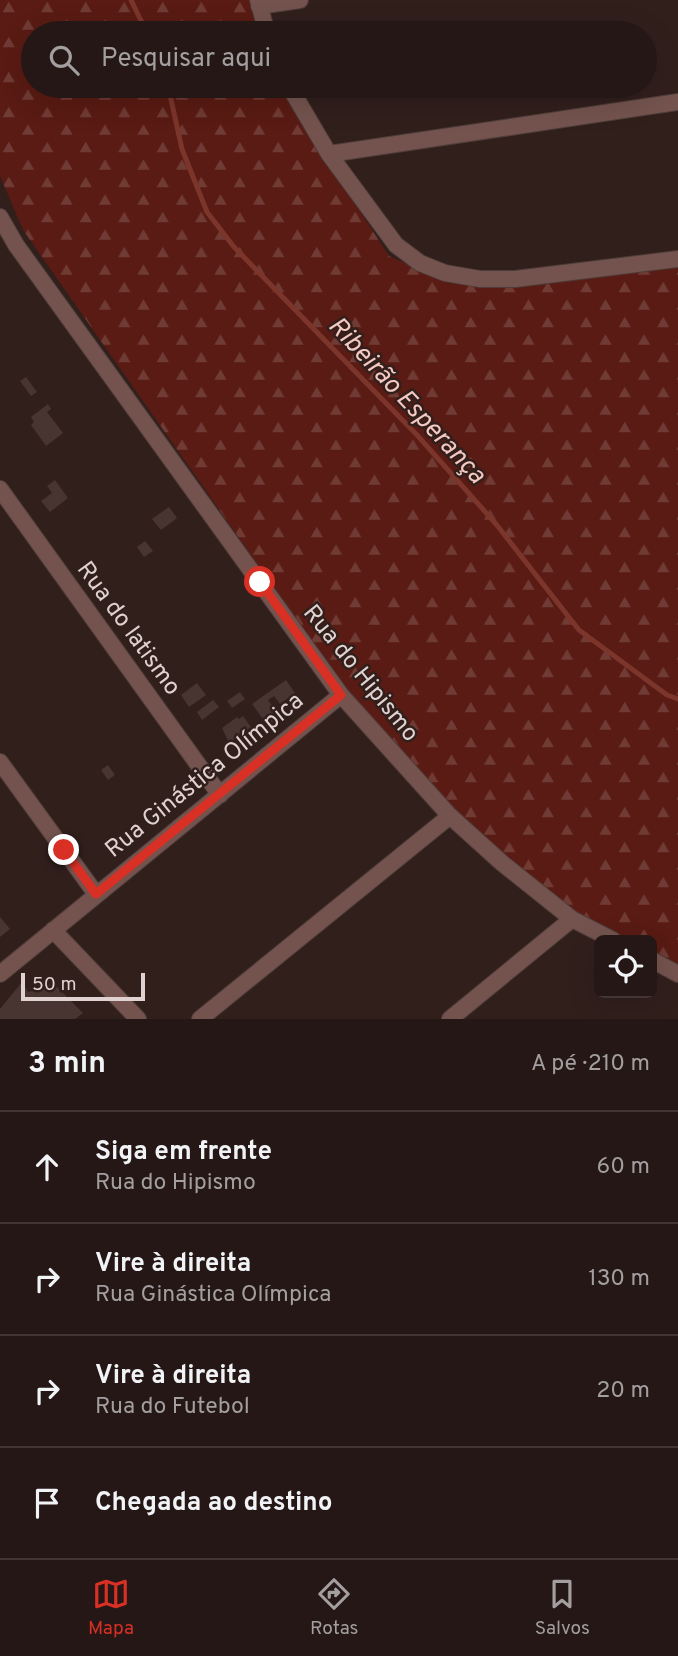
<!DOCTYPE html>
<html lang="pt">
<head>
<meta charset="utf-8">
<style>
	:root { --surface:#251715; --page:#2d201e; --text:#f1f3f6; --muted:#a39fa0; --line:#423634; --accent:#d93025 }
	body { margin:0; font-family:Overpass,sans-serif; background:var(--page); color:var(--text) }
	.controls { position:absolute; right:21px; bottom:21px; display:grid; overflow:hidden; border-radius:10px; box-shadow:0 7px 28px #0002 }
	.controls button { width:63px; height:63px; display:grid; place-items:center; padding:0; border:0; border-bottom:2px solid var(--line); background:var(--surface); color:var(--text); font:35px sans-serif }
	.scale { position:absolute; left:21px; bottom:18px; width:124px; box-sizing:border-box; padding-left:7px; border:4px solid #dfd2d0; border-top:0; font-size:19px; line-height:24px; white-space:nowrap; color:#dfd2d0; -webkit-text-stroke:5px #311f1c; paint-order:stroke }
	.stop { position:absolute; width:21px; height:21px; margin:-16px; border:5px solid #d93025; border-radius:50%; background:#fff }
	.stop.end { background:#d93025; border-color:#fff; box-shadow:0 2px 7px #0008 }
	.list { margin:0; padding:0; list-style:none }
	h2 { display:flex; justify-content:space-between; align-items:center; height:91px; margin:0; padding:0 28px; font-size:30px }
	h2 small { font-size:23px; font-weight:400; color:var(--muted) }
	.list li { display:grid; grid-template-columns:46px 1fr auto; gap:21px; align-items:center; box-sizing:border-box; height:112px; padding:0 28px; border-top:2px solid var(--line) }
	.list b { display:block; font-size:26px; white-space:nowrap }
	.list p { margin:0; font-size:23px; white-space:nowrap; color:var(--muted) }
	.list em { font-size:23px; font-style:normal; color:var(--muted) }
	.icon { flex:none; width:38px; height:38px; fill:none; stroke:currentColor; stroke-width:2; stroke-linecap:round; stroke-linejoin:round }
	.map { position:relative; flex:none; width:678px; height:1019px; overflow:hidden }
	.search { position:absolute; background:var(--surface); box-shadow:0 7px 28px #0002; left:21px; right:21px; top:21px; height:77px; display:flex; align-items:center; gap:18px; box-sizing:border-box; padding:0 24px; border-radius:38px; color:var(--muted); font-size:26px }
	.sheet { height:539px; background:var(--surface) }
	nav { display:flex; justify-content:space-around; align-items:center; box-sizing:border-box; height:98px; border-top:2px solid var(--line); background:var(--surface); font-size:19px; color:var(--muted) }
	nav a { display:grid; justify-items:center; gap:4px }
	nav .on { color:var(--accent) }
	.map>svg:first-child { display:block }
	.forest { fill:url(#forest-firs) }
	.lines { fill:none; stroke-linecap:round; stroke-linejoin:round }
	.stream { stroke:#7b352b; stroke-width:5 }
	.building { fill:#483532 }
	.minor-casing { stroke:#4d3c39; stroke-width:18 }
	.minor { stroke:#74534e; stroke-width:16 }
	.route { stroke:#d93025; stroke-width:9 }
	.labels { text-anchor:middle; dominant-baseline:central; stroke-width:5; stroke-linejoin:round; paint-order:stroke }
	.street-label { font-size:24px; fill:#dfd2d0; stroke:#311f1c }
	.water-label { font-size:26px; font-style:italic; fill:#f5c8c1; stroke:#311f1c }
</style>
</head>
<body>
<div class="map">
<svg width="678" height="1019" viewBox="0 0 678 1019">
	<defs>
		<pattern id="forest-firs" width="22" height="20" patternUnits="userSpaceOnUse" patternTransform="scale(1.75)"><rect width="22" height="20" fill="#591b13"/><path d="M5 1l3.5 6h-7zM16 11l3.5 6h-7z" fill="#703b34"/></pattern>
	</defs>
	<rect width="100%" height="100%" fill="#311f1c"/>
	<path class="forest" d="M 0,0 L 262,0 L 275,33 L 33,33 L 33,86 L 295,86 L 344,187 L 389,256 L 450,283 L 507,286 L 678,268 L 678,969 L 652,954 L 652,940 L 627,940 L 579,914 L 501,859 L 352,699 L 23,230 L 0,176 Z"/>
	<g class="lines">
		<path class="stream" d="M 131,0 L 147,33
			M 168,86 L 182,149 L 207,212 L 234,247 L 417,435 L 496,524 L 579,630 L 667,695 L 678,699"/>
	</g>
	<path class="building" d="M 26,377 L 37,392 L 31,396 L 20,381 Z
		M 48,404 L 51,409 L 47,412 L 63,433 L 46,446 L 31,425 L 34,422 L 31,417 Z
		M 55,480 L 68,498 L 50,512 L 41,501 L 52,493 L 47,486 Z
		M 169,507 L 177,518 L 161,530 L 152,519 Z
		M 145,541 L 153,551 L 144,557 L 137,547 Z
		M 286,680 L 295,693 L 280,704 L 274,696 L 268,700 L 277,712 L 281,709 L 284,714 L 268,726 L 252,704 Z
		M 197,683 L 206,695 L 189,707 L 181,695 Z
		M 240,692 L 245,699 L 232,708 L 227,701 Z
		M 213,700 L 219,707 L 202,720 L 197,712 Z
		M 243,716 L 251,727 L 229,743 L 222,728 L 237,717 L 239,719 Z
		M 108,765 L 115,775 L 108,780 L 101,770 Z
		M 0,917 L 10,929 L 0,937 Z
		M 22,982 L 28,992 L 43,988 L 52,982 L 83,1013 L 75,1019 L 0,1019 L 0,1009 Z"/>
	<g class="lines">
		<defs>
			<path id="minor" d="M 258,0 L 267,33
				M 259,6 L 300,0
				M 289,86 L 329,154 L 396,245 L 420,263 L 445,273 L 480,279 L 515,279 L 678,259
				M 329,154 L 678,102
				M 0,217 L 16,245 L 341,695 L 450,816 L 502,863 L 572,919 L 613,940
				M 0,489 L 220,795
				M 0,762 L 96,894
				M 53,930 L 138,1019
				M 652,960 L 678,974
				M 0,974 L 341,695
				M 200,1019 L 450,816
				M 450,1019 L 572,919"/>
		</defs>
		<use href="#minor" class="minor-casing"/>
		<use href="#minor" class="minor"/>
	</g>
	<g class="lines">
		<path class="route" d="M 64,850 L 96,894 L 341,695 L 260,582"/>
	</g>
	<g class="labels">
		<g class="street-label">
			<text transform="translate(128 629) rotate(54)">Rua do Iatismo</text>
			<text transform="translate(360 674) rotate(51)">Rua do Hipismo</text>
			<text transform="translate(205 776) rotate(-39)">Rua Ginástica Olímpica</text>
		</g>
		<g class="water-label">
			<text transform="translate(406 401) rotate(47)">Ribeirão Esperança</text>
		</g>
	</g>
</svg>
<div class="controls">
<button><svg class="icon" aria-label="locate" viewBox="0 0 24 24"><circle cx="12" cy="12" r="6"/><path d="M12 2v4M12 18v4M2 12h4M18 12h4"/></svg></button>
</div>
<div class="scale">50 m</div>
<div class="stop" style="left:260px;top:582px"></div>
<div class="stop end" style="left:64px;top:850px"></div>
<div class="search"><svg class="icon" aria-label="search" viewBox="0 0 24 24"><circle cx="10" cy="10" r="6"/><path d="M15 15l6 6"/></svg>Pesquisar aqui</div>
</div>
<section class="sheet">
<h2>3 min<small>A pé · 210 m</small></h2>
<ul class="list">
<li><svg class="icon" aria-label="ahead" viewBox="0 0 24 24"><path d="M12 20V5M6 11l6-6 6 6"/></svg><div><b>Siga em frente</b><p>Rua do Hipismo</p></div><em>60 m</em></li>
<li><svg class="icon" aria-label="right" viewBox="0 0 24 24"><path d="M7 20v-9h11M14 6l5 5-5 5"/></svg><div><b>Vire à direita</b><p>Rua Ginástica Olímpica</p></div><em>130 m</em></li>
<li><svg class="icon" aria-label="right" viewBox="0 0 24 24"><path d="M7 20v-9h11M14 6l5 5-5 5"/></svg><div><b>Vire à direita</b><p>Rua do Futebol</p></div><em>20 m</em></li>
<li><svg class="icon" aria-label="arrive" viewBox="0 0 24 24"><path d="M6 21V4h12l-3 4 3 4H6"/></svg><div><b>Chegada ao destino</b></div></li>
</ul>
</section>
<nav>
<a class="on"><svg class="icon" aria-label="map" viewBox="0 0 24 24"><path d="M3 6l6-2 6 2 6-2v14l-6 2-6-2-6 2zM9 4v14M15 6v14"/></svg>Mapa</a>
<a><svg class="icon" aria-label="directions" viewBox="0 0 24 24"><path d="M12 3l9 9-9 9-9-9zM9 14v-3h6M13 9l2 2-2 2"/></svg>Rotas</a>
<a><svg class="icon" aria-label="saved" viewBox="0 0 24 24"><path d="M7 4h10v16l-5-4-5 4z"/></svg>Salvos</a>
</nav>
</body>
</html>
